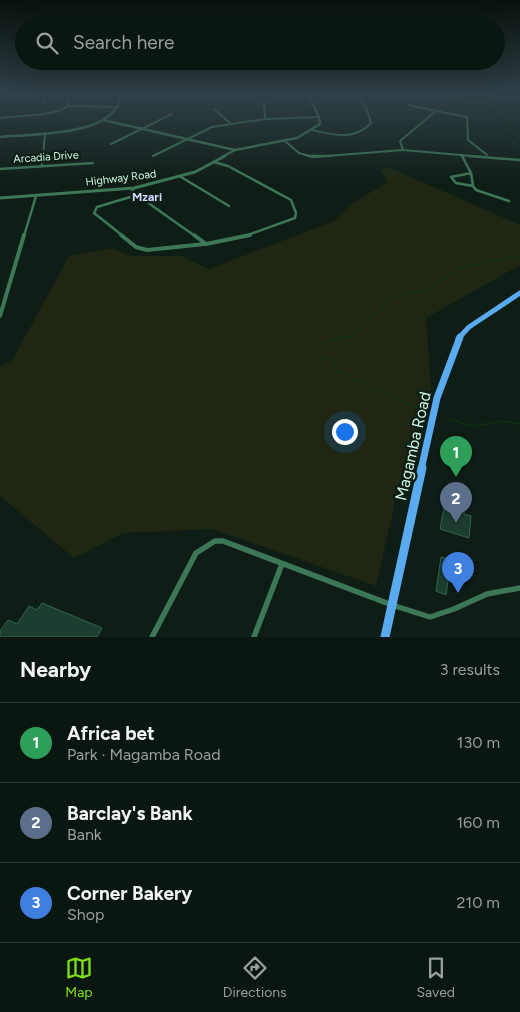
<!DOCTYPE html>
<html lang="en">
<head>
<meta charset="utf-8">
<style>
	:root { --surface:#0a1610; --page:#131f19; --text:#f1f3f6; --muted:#999f9f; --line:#2a3530; --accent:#7fe015 }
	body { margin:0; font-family:Figtree,sans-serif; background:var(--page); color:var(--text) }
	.you { position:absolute; left:344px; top:431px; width:18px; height:18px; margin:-12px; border:4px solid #fff; border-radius:50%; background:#1a73e8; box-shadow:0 0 0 8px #1a73e833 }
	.badge { display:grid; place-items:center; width:32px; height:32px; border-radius:50%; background:var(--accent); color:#fff; font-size:16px; font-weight:700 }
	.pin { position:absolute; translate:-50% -41px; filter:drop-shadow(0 1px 2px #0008) }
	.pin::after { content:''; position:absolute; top:26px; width:18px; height:15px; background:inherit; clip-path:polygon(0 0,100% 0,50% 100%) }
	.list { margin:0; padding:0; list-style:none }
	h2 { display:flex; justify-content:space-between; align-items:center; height:65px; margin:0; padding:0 20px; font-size:21px }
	h2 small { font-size:16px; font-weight:400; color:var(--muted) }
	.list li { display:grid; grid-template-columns:32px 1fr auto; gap:15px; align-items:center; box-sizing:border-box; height:80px; padding:0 20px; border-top:1px solid var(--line) }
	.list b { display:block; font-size:19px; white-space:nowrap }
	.list p { margin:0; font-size:16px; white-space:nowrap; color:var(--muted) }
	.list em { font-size:16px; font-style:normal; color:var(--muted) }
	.icon { flex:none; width:28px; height:28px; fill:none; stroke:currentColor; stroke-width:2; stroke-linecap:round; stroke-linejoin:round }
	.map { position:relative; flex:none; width:520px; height:637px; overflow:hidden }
	.search { position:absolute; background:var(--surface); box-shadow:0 5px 20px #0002; left:15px; right:15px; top:15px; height:55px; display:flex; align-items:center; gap:12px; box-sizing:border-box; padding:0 18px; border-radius:28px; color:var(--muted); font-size:19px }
	.sheet { height:305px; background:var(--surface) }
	nav { display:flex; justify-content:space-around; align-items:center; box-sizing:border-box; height:70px; border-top:1px solid var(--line); background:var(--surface); font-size:14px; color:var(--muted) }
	nav a { display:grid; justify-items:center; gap:2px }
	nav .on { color:var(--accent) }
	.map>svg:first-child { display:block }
	.green { fill:#1f2712 }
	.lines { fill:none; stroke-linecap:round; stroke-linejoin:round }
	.stream { stroke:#0d370e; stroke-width:1 }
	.building { fill:#1c3d2f; stroke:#30664f }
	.minor-far3 { stroke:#3d7856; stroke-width:2 }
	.minor-far2 { stroke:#3d7856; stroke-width:2.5 }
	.minor-far1 { stroke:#3d7856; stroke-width:4 }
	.minor { stroke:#3d7856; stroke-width:5.5 }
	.tertiary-far1 { stroke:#3d7856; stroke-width:2.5 }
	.tertiary { stroke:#3d7856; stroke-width:3 }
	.trunk-far2 { stroke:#5aaaf0; stroke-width:5 }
	.trunk-far1 { stroke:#5aaaf0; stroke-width:7 }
	.trunk { stroke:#5aaaf0; stroke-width:9 }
	.labels { text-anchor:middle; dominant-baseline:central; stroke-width:5; stroke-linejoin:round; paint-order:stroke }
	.far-street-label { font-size:11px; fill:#cffae4; stroke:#0e1d16 }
	.far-neighbourhood-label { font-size:12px; font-weight:bold; fill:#d1dbfb; stroke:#0e1d16 }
	.near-street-label { font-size:16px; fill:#cffae4; stroke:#0e1d16 }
</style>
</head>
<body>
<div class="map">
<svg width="520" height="637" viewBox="0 0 520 637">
	<rect width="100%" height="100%" fill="#0e1d16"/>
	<path class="green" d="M 390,168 L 520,225 L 520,265 L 426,318 L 431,389 L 399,484 L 376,586 L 212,529 L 123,533 L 74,558 L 0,496 L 0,367 L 13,359 L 69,256 L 112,248 L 130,256 L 181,256 L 209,269 L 334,221 L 351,204 L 388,182 L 381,170 Z"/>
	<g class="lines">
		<path class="stream" d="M 410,94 L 488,104 L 500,110 L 510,120 L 504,131 L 516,134 L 519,139 L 513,142 L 520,149
			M 474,101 L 490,98 L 489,94
			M 419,409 L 336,370 L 332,359 L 324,358 L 314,350 L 332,339 L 354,336 L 364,321 L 385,308 L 382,304 L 403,293 L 417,293 L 432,288 L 437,282 L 458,269 L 499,259 L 520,258
			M 447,419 L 473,426 L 503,421 L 520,424"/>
	</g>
	<path class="building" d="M 449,498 L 465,503 L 464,514 L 471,516 L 469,538 L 440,529 L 444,508 L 448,509 Z
		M 441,557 L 451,560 L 446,595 L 436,591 Z
		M 42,603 L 102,628 L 97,637 L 0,637 L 0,631 L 8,620 L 17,624 L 29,606 L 37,610 Z"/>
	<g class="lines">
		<path class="minor-far3" d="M 170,94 L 171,97
			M 0,97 L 35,94
			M 43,103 L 45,94
			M 264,103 L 265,119
			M 409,105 L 436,111 L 400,141 L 403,150 L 484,157
			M 68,106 L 118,107
			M 214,109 L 230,123
			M 436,111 L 467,117 L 468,140 L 487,155
			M 0,118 L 44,114 L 59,111 L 68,106 L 69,94
			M 312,130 C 334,135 354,141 371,123 L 366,108 L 357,94
			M 286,142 L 299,153 L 313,157
			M 111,144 L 172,114
			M 462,155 L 463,157
			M 153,156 L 212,127 L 265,119 L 319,117
			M 43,157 L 45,133
			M 314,157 L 403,150"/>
		<path class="minor-far2" d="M 308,156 L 330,156
			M 462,156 L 471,173
			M 469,156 L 520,160
			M 214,162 L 228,166 L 291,200 L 296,213 L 295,218 L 245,236
			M 42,165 L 43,156
			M 0,169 L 93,163
			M 471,173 L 473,186 L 456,183 L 451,177 Z
			M 181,177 L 229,206
			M 473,186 L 476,190 L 509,201
			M 134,188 L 132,191 L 137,195 L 195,236
			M 24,236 L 36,196
			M 123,236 L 94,213 L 97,207 L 137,195"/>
		<path class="minor-far1" d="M 121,235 L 136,247 L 147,250 L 205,244
			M 194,235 L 206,244 L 250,235
			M 0,316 L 24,235"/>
		<path class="minor" d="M 152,637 L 196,553 L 215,541 L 223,541 L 392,605 L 430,617 L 454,609 L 487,594 L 520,588
			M 254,637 L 282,564"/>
		<path class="tertiary-far1" d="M 103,120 L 235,150
			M 0,137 C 30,134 120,137 120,94
			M 222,157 L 235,150 L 297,138 L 320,124 L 319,117 L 308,94"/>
		<path class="tertiary" d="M 0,198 L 134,188 L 195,172 L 225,156"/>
		<path class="trunk-far2" d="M 458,339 L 469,327 L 520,293"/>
		<path class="trunk-far1" d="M 421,470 L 437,398 L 460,337"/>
		<path class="trunk" d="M 385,637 L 422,468"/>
	</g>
	<linearGradient id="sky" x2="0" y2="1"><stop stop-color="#08100c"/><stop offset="0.51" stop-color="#304047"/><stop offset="1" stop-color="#304047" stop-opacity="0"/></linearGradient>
	<rect width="520" height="183" fill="url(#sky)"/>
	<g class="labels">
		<g class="far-street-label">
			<text transform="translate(46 157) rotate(-4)">Arcadia Drive</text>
			<text transform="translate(121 178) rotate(-7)">Highway Road</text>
		</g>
		<g class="far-neighbourhood-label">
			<text x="147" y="197">Mzari</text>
		</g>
		<g class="near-street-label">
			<text transform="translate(413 446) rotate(-77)">Magamba Road</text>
		</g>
	</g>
</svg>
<div class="you"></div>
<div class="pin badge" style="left:456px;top:477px;background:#2e9e5b">1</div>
<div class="pin badge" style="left:456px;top:523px;background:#5c6f8a">2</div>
<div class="pin badge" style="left:458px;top:593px;background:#3f7fe0">3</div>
<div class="search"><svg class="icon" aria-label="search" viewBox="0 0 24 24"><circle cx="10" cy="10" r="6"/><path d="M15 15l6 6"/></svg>Search here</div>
</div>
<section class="sheet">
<h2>Nearby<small>3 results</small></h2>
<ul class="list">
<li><span class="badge" style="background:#2e9e5b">1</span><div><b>Africa bet</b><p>Park · Magamba Road</p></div><em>130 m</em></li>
<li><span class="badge" style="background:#5c6f8a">2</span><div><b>Barclay's Bank</b><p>Bank</p></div><em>160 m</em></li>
<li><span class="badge" style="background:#3f7fe0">3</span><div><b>Corner Bakery</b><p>Shop</p></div><em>210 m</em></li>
</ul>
</section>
<nav>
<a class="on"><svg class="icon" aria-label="map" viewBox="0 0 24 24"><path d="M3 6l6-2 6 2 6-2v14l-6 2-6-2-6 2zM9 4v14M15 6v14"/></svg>Map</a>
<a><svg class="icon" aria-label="directions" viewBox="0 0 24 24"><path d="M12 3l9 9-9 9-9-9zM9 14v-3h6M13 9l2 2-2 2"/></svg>Directions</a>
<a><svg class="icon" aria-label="saved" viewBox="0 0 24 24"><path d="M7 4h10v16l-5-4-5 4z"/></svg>Saved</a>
</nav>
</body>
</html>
